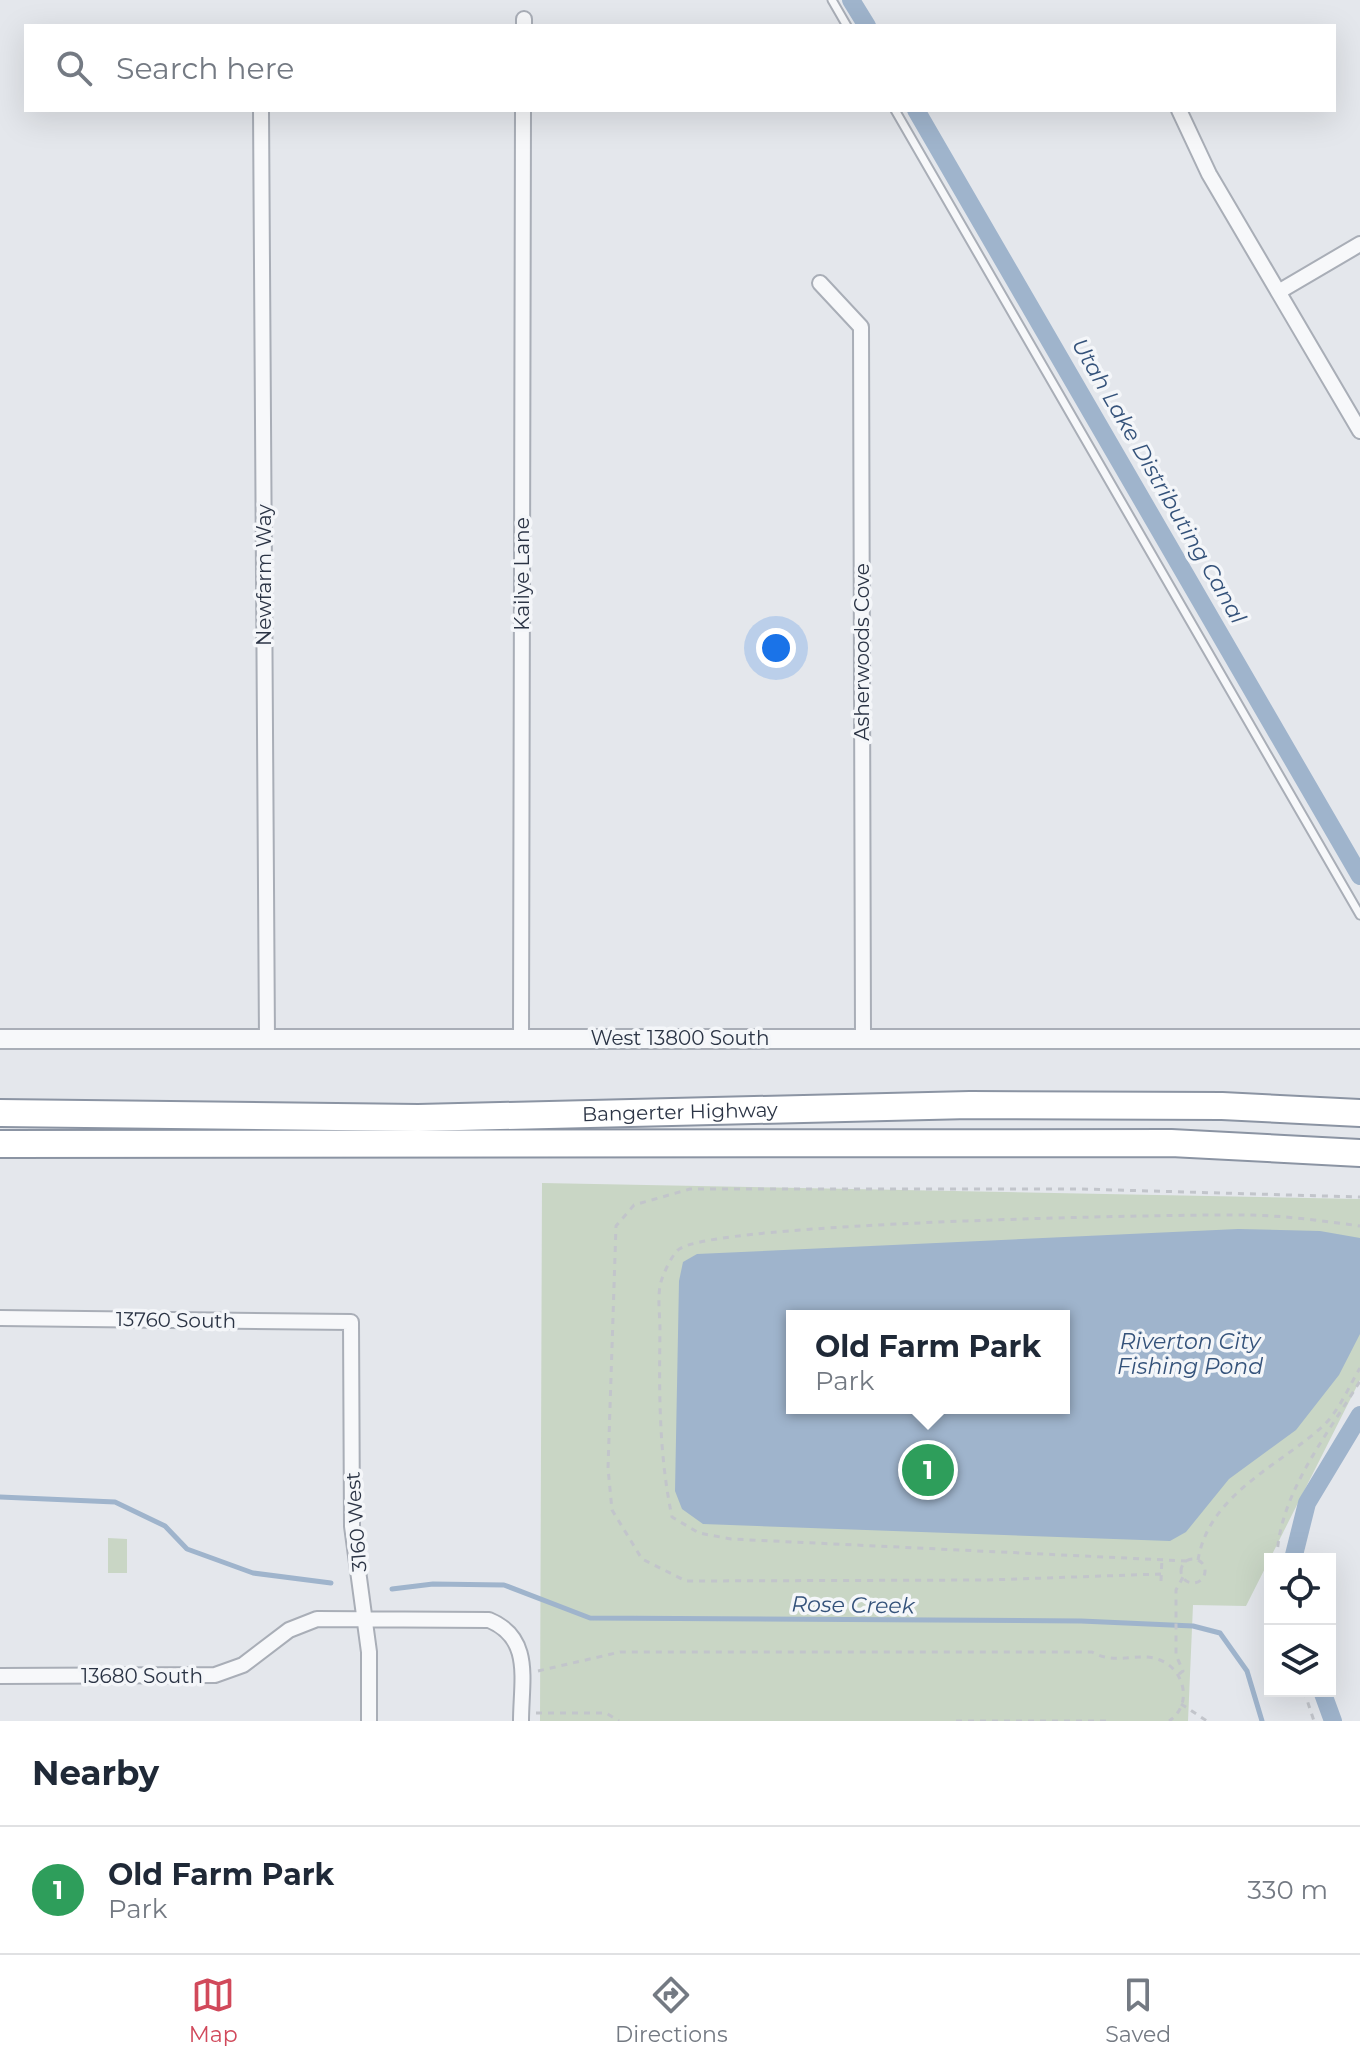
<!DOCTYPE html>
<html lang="en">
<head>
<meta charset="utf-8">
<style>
	:root { --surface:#fff; --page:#f2f2f3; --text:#1f2937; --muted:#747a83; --line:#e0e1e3; --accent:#d1495b }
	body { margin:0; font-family:Montserrat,sans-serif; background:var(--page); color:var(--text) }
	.controls { position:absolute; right:24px; bottom:24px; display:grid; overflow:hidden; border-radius:0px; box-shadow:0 8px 32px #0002 }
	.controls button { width:72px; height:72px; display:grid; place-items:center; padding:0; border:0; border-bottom:2px solid var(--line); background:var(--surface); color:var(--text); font:40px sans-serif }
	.you { position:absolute; left:776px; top:648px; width:28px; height:28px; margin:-20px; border:6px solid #fff; border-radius:50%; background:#1a73e8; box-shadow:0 0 0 12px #1a73e833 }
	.badge { display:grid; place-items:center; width:52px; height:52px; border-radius:50%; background:var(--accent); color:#fff; font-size:26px; font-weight:700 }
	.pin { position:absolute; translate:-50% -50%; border:4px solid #fff; box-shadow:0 2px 8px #0006 }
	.popup { position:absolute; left:786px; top:1310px; width:284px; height:104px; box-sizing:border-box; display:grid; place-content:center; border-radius:0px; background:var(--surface); filter:drop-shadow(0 2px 6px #0005); font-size:26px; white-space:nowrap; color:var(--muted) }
	.popup b { font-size:30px; color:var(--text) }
	.popup::after { content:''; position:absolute; left:50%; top:100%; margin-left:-16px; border:16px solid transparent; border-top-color:var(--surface) }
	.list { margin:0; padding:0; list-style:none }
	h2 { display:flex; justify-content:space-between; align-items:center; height:104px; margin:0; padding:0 32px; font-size:34px }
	h2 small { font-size:26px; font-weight:400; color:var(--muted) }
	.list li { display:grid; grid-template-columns:52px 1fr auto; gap:24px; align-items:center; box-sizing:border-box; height:128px; padding:0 32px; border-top:2px solid var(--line) }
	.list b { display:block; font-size:30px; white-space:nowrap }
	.list p { margin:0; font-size:26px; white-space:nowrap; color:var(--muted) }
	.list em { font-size:26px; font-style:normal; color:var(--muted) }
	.icon { flex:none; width:44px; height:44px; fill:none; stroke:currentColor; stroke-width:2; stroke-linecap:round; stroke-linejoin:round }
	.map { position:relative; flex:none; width:1360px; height:1721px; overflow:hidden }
	.search { position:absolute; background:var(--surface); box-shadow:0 8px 32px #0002; left:24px; right:24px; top:24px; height:88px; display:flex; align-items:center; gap:20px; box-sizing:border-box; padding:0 28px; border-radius:0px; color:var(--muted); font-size:30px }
	.sheet { height:232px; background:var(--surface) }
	nav { display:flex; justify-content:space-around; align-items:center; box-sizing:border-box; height:112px; border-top:2px solid var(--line); background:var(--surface); font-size:22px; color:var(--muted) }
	nav a { display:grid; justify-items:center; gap:4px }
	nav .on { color:var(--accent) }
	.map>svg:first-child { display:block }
	.green { fill:#c9d6c5; fill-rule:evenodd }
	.water { fill:#9fb4cc; fill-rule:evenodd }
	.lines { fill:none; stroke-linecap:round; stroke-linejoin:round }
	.stream { stroke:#9fb4cc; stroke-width:5 }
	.canal { stroke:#9fb4cc; stroke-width:18 }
	.service-casing { stroke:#a9aeb7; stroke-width:11 }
	.minor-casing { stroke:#a9aeb7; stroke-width:18 }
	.tertiary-casing { stroke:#a9aeb7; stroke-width:22 }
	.motorway-casing { stroke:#8b94a3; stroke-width:30 }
	.path { stroke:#c2c5cb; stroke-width:3; stroke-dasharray:6 6; stroke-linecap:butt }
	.service { stroke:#f7f8fa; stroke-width:7 }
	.minor { stroke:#f7f8fa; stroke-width:14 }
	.tertiary { stroke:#f7f8fa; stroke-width:18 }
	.motorway { stroke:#fff; stroke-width:26 }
	.labels { text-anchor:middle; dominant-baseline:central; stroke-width:7; stroke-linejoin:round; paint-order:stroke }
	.street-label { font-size:20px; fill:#2b3445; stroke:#f4f6f9 }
	.water-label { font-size:22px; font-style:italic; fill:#34527a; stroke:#f4f6f9 }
</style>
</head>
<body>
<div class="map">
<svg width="1360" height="1721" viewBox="0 0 1360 1721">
	<rect width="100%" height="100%" fill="#e4e7ec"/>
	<path class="green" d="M 542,1183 L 1360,1199 L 1360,1380 L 1246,1606 L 1193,1605 L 1188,1721 L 540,1721 ZM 792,1316 L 1064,1316 L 1064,1408 L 792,1408 Z
		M 108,1538 L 127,1539 L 127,1573 L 108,1573 Z"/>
	<path class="water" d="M 1238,1229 L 1320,1231 L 1360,1238 L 1360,1334 L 1339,1375 L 1296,1430 L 1229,1479 L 1186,1532 L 1170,1541 L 703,1524 L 682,1509 L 675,1491 L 679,1281 L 683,1262 L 697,1254 ZM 792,1316 L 1064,1316 L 1064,1408 L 792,1408 Z"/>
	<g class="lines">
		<path class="stream" d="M 0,1497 L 115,1502 L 165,1526 L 187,1549 L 253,1573 L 331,1583
			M 392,1589 L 433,1584 L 504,1585 L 590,1618 L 1081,1621 L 1193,1626 L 1220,1633 L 1247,1671 L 1262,1721"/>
		<path class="canal" d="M 851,0 L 867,26
			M 916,110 L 1360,876
			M 1293,1559 L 1307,1503 L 1360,1415
			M 1322,1691 L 1333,1721"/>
		<defs>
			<path id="service" d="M 832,0 L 847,26
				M 895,110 L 1360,915"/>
			<path id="minor" d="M 524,26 L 524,19
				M 261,110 L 267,1040
				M 1179,110 L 1209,174 L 1360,431
				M 820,283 L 861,327 L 863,1037
				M 1280,291 L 1360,244
				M 521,1038 L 523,110
				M 0,1318 L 351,1322 L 352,1526 L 369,1652 L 369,1721
				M 0,1676 L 215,1675 L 243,1665 L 289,1630 L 317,1619 L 489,1620 C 533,1638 521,1681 521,1721"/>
			<path id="tertiary" d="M 0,1039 L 1360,1039"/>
			<g id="motorway">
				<path id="s1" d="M 0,1113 L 418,1118 L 970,1105 L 1222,1106 L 1360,1113"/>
				<path d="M 0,1144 L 1171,1143 L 1360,1153"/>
			</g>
		</defs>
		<use href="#service" class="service-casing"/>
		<use href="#minor" class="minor-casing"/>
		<use href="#tertiary" class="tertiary-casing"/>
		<use href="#motorway" class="motorway-casing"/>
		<path class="path" d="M 1277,1559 C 1278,1495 1328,1434 1360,1381
			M1181 1571a12 12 0 1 1 24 0a12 12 0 1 1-24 0Z
			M 1198,1560 C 1209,1494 1279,1466 1323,1426 C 1339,1411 1349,1386 1360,1368
			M 1187,1561 L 731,1539 L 699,1533 L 672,1517 C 659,1455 659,1393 660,1330 C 660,1315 657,1296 661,1282 C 663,1274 672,1255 678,1250 C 707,1222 1182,1214 1251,1215 C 1287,1216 1324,1221 1360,1226
			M 1161,1574 L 987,1580 L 686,1581 L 642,1559 L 612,1510 L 608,1468 L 616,1226 L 634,1205 L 690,1189 L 1081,1189 L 1360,1197
			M 1161,1581 L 1162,1557
			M 538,1671 L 620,1652 L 1092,1652 C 1117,1666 1139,1651 1160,1660 C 1185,1670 1193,1705 1169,1721
			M 1179,1674 L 1183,1671 L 1176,1655 L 1176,1590 L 1183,1577
			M 1304,1691 L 1314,1721
			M 1181,1704 L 1207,1721
			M 536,1713 L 606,1713 L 619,1721
			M 956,1721 L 1108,1721"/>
		<use href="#service" class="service"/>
		<use href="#minor" class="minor"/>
		<use href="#tertiary" class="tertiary"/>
		<use href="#motorway" class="motorway"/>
	</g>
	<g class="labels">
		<g class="street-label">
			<text transform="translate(522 574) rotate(-90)">Kailye Lane</text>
			<text transform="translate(264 575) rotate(-90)">Newfarm Way</text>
			<text transform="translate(862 652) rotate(-90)">Asherwoods Cove</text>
			<text x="680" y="1038">West 13800 South</text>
			<text stroke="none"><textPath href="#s1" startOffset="680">Bangerter Highway</textPath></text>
			<text transform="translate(176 1320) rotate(1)">13760 South</text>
			<text transform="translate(356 1522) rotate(-94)">3160 West</text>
			<text x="142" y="1676">13680 South</text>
		</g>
		<g class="water-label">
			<text transform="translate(1159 481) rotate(60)">Utah Lake Distributing Canal</text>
			<text x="1190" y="1341">Riverton City<tspan x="1190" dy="25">Fishing Pond</tspan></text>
			<text transform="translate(853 1605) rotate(1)">Rose Creek</text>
		</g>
	</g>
</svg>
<div class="controls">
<button><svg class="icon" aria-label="locate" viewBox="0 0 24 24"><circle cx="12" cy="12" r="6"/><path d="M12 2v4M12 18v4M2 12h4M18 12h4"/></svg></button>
<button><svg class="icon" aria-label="layers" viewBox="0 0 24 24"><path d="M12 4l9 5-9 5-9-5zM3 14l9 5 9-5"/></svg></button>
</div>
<div class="you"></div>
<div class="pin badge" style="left:928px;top:1470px;background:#2e9e5b">1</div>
<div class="popup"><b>Old Farm Park</b>Park</div>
<div class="search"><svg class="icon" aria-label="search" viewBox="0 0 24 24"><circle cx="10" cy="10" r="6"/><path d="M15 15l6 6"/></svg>Search here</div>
</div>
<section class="sheet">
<h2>Nearby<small></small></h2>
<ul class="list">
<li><span class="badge" style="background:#2e9e5b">1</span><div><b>Old Farm Park</b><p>Park</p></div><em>330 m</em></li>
</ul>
</section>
<nav>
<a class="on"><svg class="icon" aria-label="map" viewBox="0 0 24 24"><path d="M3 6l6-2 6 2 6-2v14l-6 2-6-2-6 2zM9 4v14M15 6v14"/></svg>Map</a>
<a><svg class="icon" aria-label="directions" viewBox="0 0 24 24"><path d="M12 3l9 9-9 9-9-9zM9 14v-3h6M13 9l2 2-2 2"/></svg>Directions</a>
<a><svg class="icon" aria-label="saved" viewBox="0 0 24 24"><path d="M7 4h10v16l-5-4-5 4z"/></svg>Saved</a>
</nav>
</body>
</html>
